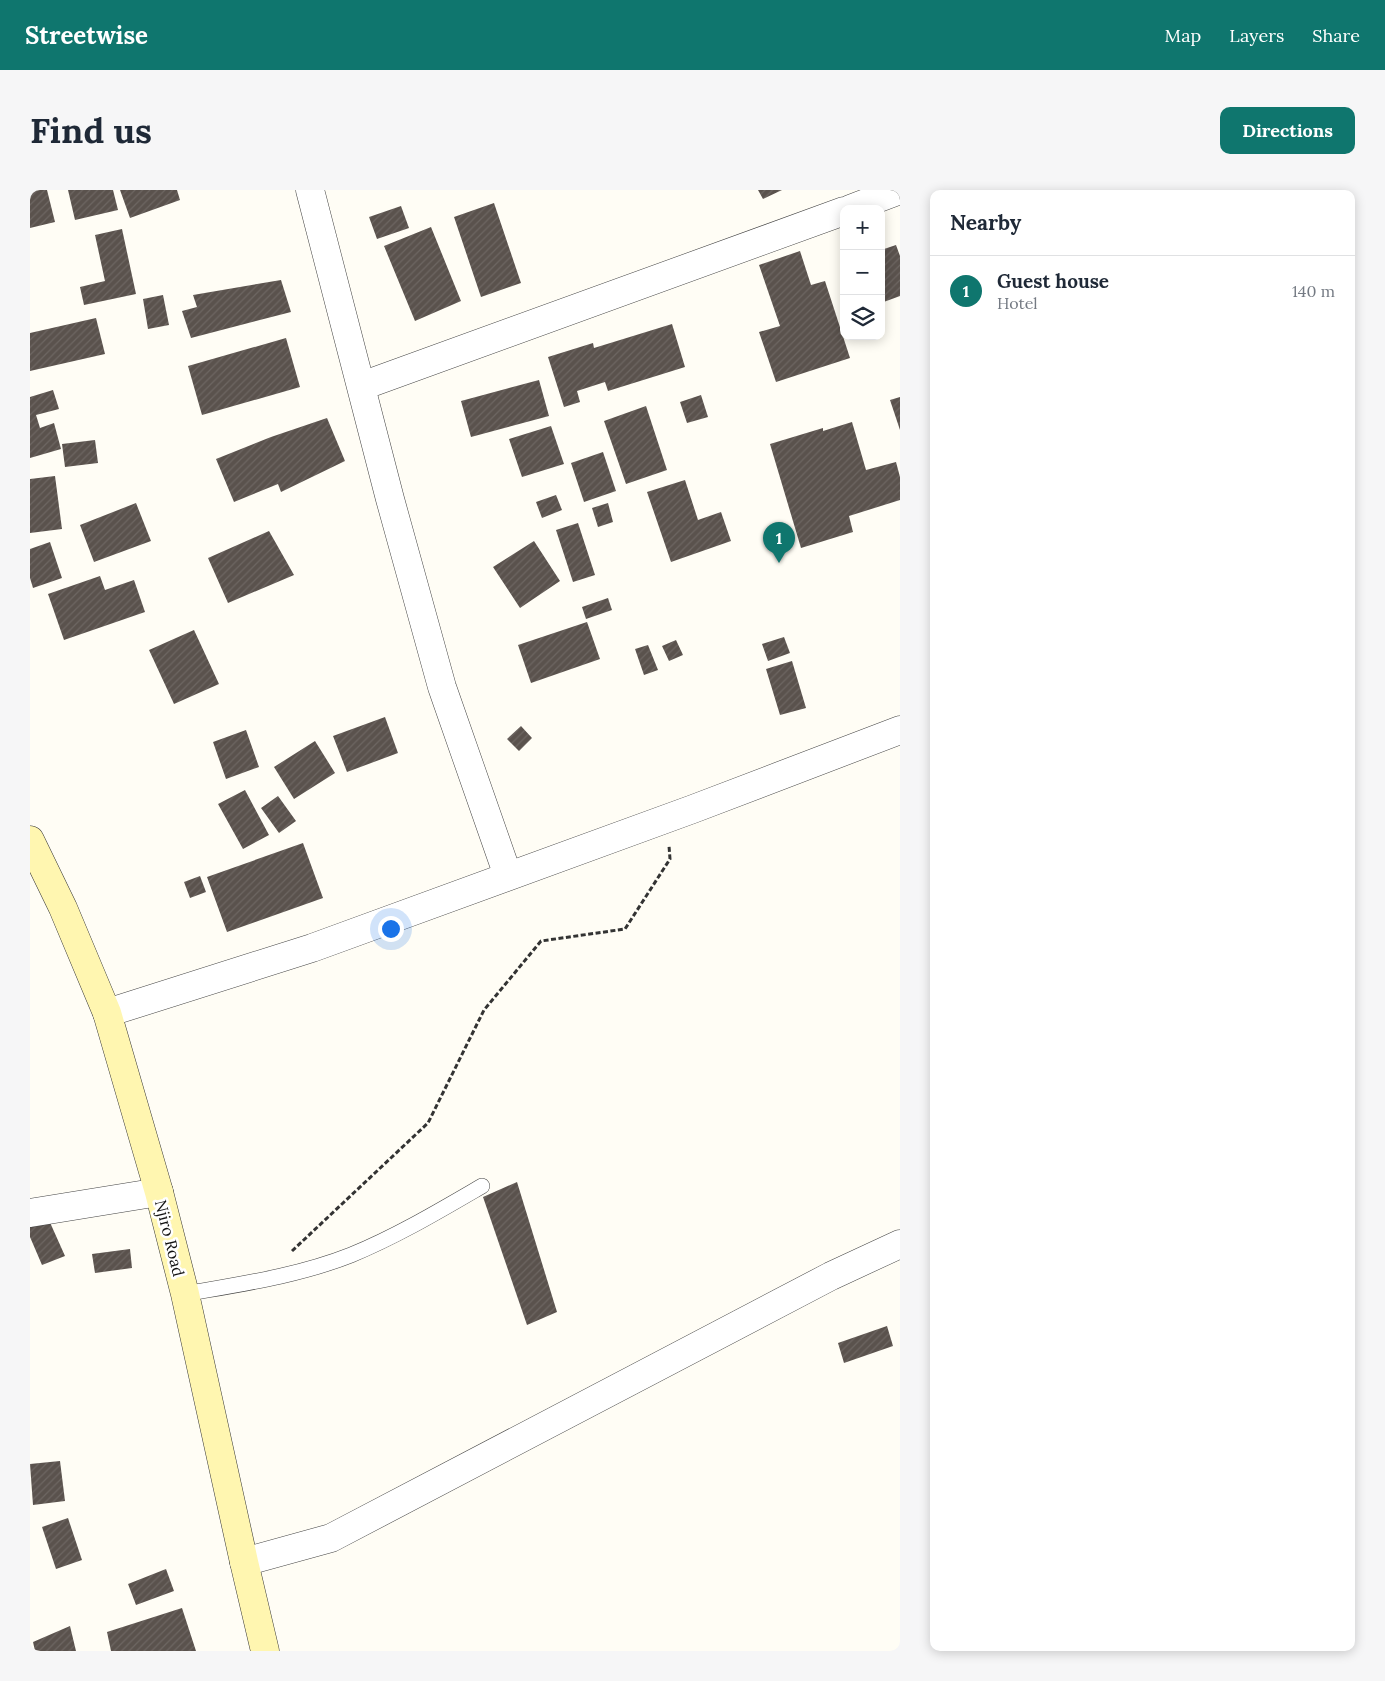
<!DOCTYPE html>
<html lang="en">
<head>
<meta charset="utf-8">
<style>
	:root { --surface:#fff; --page:#f6f6f7; --text:#1f2937; --muted:#747a83; --line:#e0e1e3; --accent:#0f766e }
	body { margin:0; font-family:Lora,serif; background:var(--page); color:var(--text) }
	.controls { position:absolute; right:15px; top:15px; display:grid; overflow:hidden; border-radius:10px; box-shadow:0 2px 12px #0003 }
	.controls button { width:45px; height:45px; display:grid; place-items:center; padding:0; border:0; border-bottom:1px solid var(--line); background:var(--surface); color:var(--text); font:25px sans-serif }
	.you { position:absolute; left:360px; top:738px; width:18px; height:18px; margin:-12px; border:4px solid #fff; border-radius:50%; background:#1a73e8; box-shadow:0 0 0 8px #1a73e833 }
	.badge { display:grid; place-items:center; width:32px; height:32px; border-radius:50%; background:var(--accent); color:#fff; font-size:16px; font-weight:700 }
	.pin { position:absolute; translate:-50% -41px; filter:drop-shadow(0 1px 2px #0008) }
	.pin::after { content:''; position:absolute; top:26px; width:18px; height:15px; background:inherit; clip-path:polygon(0 0,100% 0,50% 100%) }
	.list { margin:0; padding:0; list-style:none }
	h2 { display:flex; justify-content:space-between; align-items:center; height:65px; margin:0; padding:0 20px; font-size:21px }
	h2 small { font-size:16px; font-weight:400; color:var(--muted) }
	.list li { display:grid; grid-template-columns:32px 1fr auto; gap:15px; align-items:center; box-sizing:border-box; height:70px; padding:0 20px; border-top:1px solid var(--line) }
	.list b { display:block; font-size:19px; white-space:nowrap }
	.list p { margin:0; font-size:16px; white-space:nowrap; color:var(--muted) }
	.list em { font-size:16px; font-style:normal; color:var(--muted) }
	.icon { flex:none; width:28px; height:28px; fill:none; stroke:currentColor; stroke-width:2; stroke-linecap:round; stroke-linejoin:round }
	.map { position:relative; flex:none; width:870px; height:1461px; overflow:hidden; border-radius:10px }
	header { display:flex; align-items:center; gap:30px; box-sizing:border-box; height:70px; padding:0 25px; background:var(--accent); color:#fff }
	header strong { font-size:24px }
	nav { display:flex; gap:28px; margin-inline-start:auto; font-size:18px }
	.intro { display:flex; align-items:center; justify-content:space-between; box-sizing:border-box; height:120px; padding:0 30px }
	h1 { margin:0; font-size:35px }
	.button { padding:12px 22px; border-radius:10px; background:var(--accent); color:#fff; font-size:18px; font-weight:700 }
	main { display:flex; gap:30px; padding:0 30px }
	aside { flex:1; background:var(--surface); border-radius:10px; box-shadow:0 2px 12px #0003 }
	.map>svg:first-child { display:block }
	.building { fill:url(#building-hatch) }
	.lines { fill:none; stroke-linecap:round; stroke-linejoin:round }
	.lane-casing { stroke:#444; stroke-width:16 }
	.street-casing { stroke:#444; stroke-width:29 }
	.secondary-casing { stroke:#333; stroke-width:29 }
	.path { stroke:#333; stroke-width:3; stroke-dasharray:5 2.5; stroke-linecap:butt }
	.lane { stroke:#fff; stroke-width:15 }
	.street { stroke:#fff; stroke-width:28 }
	.secondary { stroke:#fff6b0; stroke-width:28 }
	.labels { text-anchor:middle; dominant-baseline:central; stroke-width:5; stroke-linejoin:round; paint-order:stroke }
	.street-label { font-size:16px; fill:#111; stroke:#fff }
</style>
</head>
<body>
<header>
<strong>Streetwise</strong>
<nav><a>Map</a><a>Layers</a><a>Share</a></nav>
</header>
<div class="intro"><h1>Find us</h1><a class="button">Directions</a></div>
<main>
<div class="map">
<svg width="870" height="1461" viewBox="0 0 870 1461">
	<defs>
		<pattern id="building-hatch" width="6" height="6" patternUnits="userSpaceOnUse" patternTransform="scale(1.25)"><rect width="6" height="6" fill="#5a524d"/><path d="M-1 1l2-2M0 6l6-6M5 7l2-2" fill="none" stroke="#6d6662"/></pattern>
	</defs>
	<rect width="100%" height="100%" fill="#fffdf5"/>
	<path class="building" d="M 0,0 L 17,0 L 25,32 L 0,38 Z
		M 38,0 L 83,0 L 88,20 L 45,30 Z
		M 90,0 L 147,0 L 150,10 L 100,28 Z
		M 728,0 L 752,0 L 733,9 Z
		M 464,13 L 491,93 L 451,107 L 424,27 Z
		M 371,16 L 379,38 L 347,49 L 339,27 Z
		M 401,37 L 431,111 L 385,131 L 354,56 Z
		M 92,39 L 106,104 L 54,115 L 50,97 L 75,91 L 65,45 Z
		M 866,55 L 870,66 L 870,106 L 851,113 L 851,60 Z
		M 770,61 L 781,95 L 795,91 L 820,168 L 746,192 L 729,142 L 750,136 L 729,75 Z
		M 251,90 L 261,122 L 161,148 L 152,121 L 167,117 L 163,105 Z
		M 133,105 L 139,135 L 118,139 L 113,109 Z
		M 66,128 L 75,164 L 0,181 L 0,143 Z
		M 642,134 L 655,177 L 578,201 L 575,192 L 547,201 L 550,212 L 534,217 L 518,167 L 563,153 L 564,158 Z
		M 256,148 L 270,197 L 172,225 L 158,176 Z
		M 509,190 L 519,226 L 441,247 L 431,211 Z
		M 23,200 L 29,219 L 6,225 L 10,238 L 24,233 L 31,259 L 0,268 L 0,207 Z
		M 671,205 L 678,227 L 657,233 L 650,212 Z
		M 870,207 L 870,240 L 860,210 Z
		M 616,216 L 637,280 L 596,294 L 574,231 Z
		M 297,228 L 315,271 L 251,302 L 248,294 L 204,312 L 186,269 L 241,247 Z
		M 822,232 L 836,280 L 866,272 L 870,287 L 870,310 L 819,326 L 823,342 L 771,358 L 740,254 L 793,238 L 793,241 Z
		M 521,236 L 534,274 L 492,287 L 479,249 Z
		M 65,250 L 68,273 L 35,277 L 32,254 Z
		M 573,262 L 586,301 L 554,312 L 541,273 Z
		M 25,286 L 32,339 L 0,343 L 0,289 Z
		M 655,290 L 668,330 L 691,322 L 701,351 L 641,372 L 617,302 Z
		M 526,305 L 532,320 L 512,328 L 506,312 Z
		M 106,313 L 121,351 L 64,372 L 50,335 Z
		M 578,313 L 583,332 L 568,337 L 562,318 Z
		M 548,333 L 565,385 L 543,392 L 526,340 Z
		M 239,341 L 264,385 L 198,413 L 178,368 Z
		M 504,351 L 530,391 L 490,418 L 463,377 Z
		M 20,352 L 32,388 L 3,398 L 0,388 L 0,359 Z
		M 70,386 L 75,400 L 104,390 L 115,422 L 34,450 L 18,404 Z
		M 578,408 L 582,420 L 556,429 L 552,417 Z
		M 557,432 L 570,469 L 501,493 L 488,455 Z
		M 164,440 L 189,494 L 144,514 L 119,460 Z
		M 754,447 L 760,463 L 738,471 L 732,454 Z
		M 646,450 L 653,465 L 639,471 L 632,456 Z
		M 618,455 L 628,480 L 614,485 L 605,459 Z
		M 762,471 L 776,518 L 750,525 L 736,479 Z
		M 355,527 L 368,563 L 317,582 L 303,546 Z
		M 491,536 L 502,548 L 489,561 L 477,549 Z
		M 216,540 L 229,577 L 196,589 L 183,552 Z
		M 285,551 L 305,583 L 264,609 L 244,577 Z
		M 215,600 L 239,645 L 213,659 L 188,614 Z
		M 248,606 L 266,631 L 249,643 L 231,618 Z
		M 273,653 L 293,708 L 197,742 L 177,687 Z
		M 170,686 L 176,702 L 160,708 L 154,692 Z
		M 487,992 L 527,1122 L 497,1135 L 453,1007 Z
		M 18,1028 L 35,1066 L 12,1075 L 0,1047 L 0,1036 Z
		M 100,1059 L 102,1078 L 65,1083 L 62,1064 Z
		M 857,1136 L 863,1156 L 814,1173 L 808,1153 Z
		M 30,1271 L 35,1311 L 3,1315 L 0,1274 Z
		M 38,1328 L 52,1370 L 26,1379 L 12,1337 Z
		M 136,1379 L 144,1401 L 106,1415 L 98,1394 Z
		M 152,1418 L 166,1461 L 81,1461 L 77,1442 Z
		M 40,1436 L 46,1461 L 5,1461 L 3,1452 Z"/>
	<g class="lines">
		<defs>
			<path id="lane" d="M 155,1104 C 211,1094 268,1086 321,1065 C 367,1046 409,1021 452,996"/>
			<path id="street" d="M 280,0 L 360,309 L 412,497 L 478,686
				M 820,19 L 870,0
				M 332,196 L 814,21
				M 77,823 L 282,758 L 663,619 L 870,540
				M 0,1023 L 129,1002
				M 214,1372 L 301,1348 L 801,1086 L 870,1054"/>
			<path id="secondary" d="M 0,650 L 33,718 L 77,823 L 129,1002 L 155,1104 L 214,1372 L 235,1461"/>
		</defs>
		<use href="#lane" class="lane-casing"/>
		<use href="#street" class="street-casing"/>
		<use href="#secondary" class="secondary-casing"/>
		<path class="path" d="M 262,1061 L 398,933 L 454,820 L 511,751 L 595,739 L 640,669 L 639,656"/>
		<use href="#lane" class="lane"/>
		<use href="#street" class="street"/>
		<use href="#secondary" class="secondary"/>
	</g>
	<g class="labels">
		<g class="street-label">
			<text transform="translate(140 1048) rotate(76)">Njiro Road</text>
		</g>
	</g>
</svg>
<div class="controls">
<button>+</button>
<button>−</button>
<button><svg class="icon" aria-label="layers" viewBox="0 0 24 24"><path d="M12 4l9 5-9 5-9-5zM3 14l9 5 9-5"/></svg></button>
</div>
<div class="you"></div>
<div class="pin badge" style="left:749px;top:373px">1</div>
</div>
<aside>
<h2>Nearby<small></small></h2>
<ul class="list">
<li><span class="badge">1</span><div><b>Guest house</b><p>Hotel</p></div><em>140 m</em></li>
</ul>
</aside>
</main>
</body>
</html>
